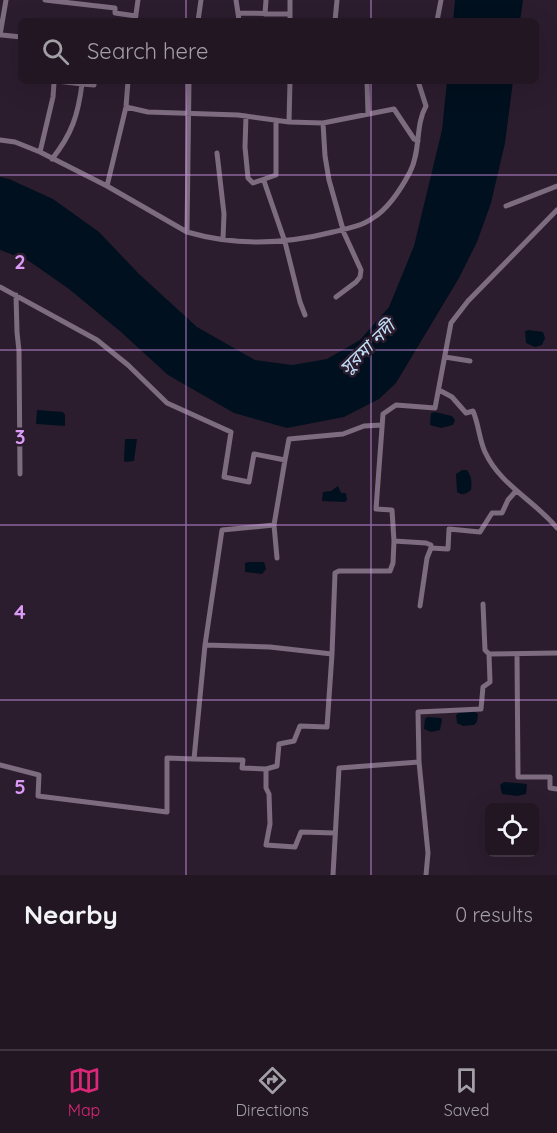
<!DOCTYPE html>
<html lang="en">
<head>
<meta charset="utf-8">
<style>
	:root { --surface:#211622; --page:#2d232f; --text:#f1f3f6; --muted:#a29fa5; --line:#3e3540; --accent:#db2777 }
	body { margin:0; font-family:Quicksand,"Noto Sans Bengali",sans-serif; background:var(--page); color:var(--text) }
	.controls { position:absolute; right:18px; bottom:18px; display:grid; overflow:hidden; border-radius:9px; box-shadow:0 6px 24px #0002 }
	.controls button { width:54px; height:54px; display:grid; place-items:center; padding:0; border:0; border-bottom:2px solid var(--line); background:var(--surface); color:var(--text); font:30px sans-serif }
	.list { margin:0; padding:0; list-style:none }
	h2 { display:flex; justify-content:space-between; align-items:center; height:78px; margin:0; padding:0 24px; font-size:26px }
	h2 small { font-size:20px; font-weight:400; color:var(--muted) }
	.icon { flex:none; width:33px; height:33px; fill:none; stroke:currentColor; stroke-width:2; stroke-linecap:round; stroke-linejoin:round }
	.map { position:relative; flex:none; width:557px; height:875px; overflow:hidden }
	.search { position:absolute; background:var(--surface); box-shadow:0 6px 24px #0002; left:18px; right:18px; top:18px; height:66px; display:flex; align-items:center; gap:15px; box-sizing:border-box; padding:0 21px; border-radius:9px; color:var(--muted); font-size:22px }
	.sheet { height:174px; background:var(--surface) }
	nav { display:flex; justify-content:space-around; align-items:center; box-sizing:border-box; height:84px; border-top:2px solid var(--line); background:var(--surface); font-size:16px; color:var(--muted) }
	nav a { display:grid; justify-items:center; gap:3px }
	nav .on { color:var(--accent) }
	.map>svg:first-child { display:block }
	.water { fill:#00101e }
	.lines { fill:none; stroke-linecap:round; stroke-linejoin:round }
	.minor { stroke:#7d6b7f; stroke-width:5 }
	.grid { fill:none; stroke:#da9af6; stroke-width:1.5; stroke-opacity:0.55 }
	.labels { text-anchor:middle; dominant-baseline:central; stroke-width:5; stroke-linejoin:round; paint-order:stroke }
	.water-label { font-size:18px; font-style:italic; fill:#c0dff9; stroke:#2c1d2e }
	.grid-label { font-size:20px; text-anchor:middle; font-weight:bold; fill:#da9af6; stroke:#2c1d2e; stroke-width:5; stroke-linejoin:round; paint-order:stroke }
</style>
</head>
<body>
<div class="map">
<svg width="557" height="875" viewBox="0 0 557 875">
	<rect width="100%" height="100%" fill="#2c1d2e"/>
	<path class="water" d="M 455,0 L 523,0 L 520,21 L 453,21 Z
		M 447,81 L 513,81 L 505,143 L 491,203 L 477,242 L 459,278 L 396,383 L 379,399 L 344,417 L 287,428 L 234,413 L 168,375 L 121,332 L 69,289 L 29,261 L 0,250 L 0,177 L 9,179 L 53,199 L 99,232 L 139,274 L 197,327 L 255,360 L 292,365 L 327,359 L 360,340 L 389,307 L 414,246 L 442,130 Z
		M 529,330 L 543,332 L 545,338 L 542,345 L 535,347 L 526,343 L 525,331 Z
		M 37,410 L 63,412 L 65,415 L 65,426 L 36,424 Z
		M 435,412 L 452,416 L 455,420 L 453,425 L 441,428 L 430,425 L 431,413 Z
		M 125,439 L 137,439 L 134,461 L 125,462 L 124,460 Z
		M 462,470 L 467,470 C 472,477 472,482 471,490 C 466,494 463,496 457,492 L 456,474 Z
		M 338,486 L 341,493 L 346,493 L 347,500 L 345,502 L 322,501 L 323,492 L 331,491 Z
		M 248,562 L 264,562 L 266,569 L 262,574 L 245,572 L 245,563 Z
		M 475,712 L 478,714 L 477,722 L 474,725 L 463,726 L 457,723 L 456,715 L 458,713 Z
		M 427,717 L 441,718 L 442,720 L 440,730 L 431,732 L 424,729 L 425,719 Z
		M 504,782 L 527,784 L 526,794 L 517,796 L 502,794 L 500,785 Z"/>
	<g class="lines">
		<path class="minor" d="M 45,0 L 115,8 L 115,13 L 136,16
			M 236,0 L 238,13
			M 265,14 L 266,0
			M 135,21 L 138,0
			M 198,21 L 201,0
			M 239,21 L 238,13 L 290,14
			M 290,21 L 290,0
			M 335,21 L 337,0
			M 437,21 L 441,0
			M 0,35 L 6,0
			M 2,35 L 21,37
			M 57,81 L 82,84
			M 367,81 L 368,114
			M 126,107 L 148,112 L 238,115 L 289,122 L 323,123 L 394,109 L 414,139 L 418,141
			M 246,116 L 245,147 L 248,178 L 253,183 L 276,175 L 276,120
			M 289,122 L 290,81
			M 323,123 L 325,156 L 329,180 L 344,233 L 361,270 L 360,277 L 356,282 L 336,297
			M 0,140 L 15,142 L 40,152 L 107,186 L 187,232 C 235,246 286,244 333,232 C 346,229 362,226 373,218 C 389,208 401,189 410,172 C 421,151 415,125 426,106 L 418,81
			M 40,152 L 53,97 L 54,83 L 56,81
			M 217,153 L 224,214 L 223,239
			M 52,159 C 72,134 78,115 82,84 L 94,85 L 94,81
			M 264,181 L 285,242 L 300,302 L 305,315
			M 107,186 L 126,107 L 128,81
			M 506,206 L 557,186
			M 187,232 L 189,81
			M 0,287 L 97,340 L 128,365 L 167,403 L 231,432 L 224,477 L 249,482 L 254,454 L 285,460 L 289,439 L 343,434 L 364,426 L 382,425
			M 16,295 L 17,332 L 19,351 L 20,474
			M 445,357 L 470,361
			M 439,390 L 452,397 L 466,413 L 473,411 C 479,425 479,439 485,452 C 500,485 535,501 557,528
			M 516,491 L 508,500 L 502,513 L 492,513 L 480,532 L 449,529 L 448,549 L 431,548 L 431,545 L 426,543 L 394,541 L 392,510 L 376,509 L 383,414 L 396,405 L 435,408 L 451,323 L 468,301 L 557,210
			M 277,558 L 274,525 L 285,460
			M 420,606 L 427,558 L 431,548
			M 205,645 L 222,530 L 274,525
			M 489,654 L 557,653
			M 517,654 L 518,777 L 550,777 L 550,788 L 557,789
			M 194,759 L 243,760 L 242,768 L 266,769 L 266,788 L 269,794 L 270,824 L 266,845 L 295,847 L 301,832 L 335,833
			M 0,765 L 39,775 L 38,796 L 167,812 L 167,758 L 194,759 L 205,645 L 270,647 L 332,654
			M 266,769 L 277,766 L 279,744 L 294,741 L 300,726 L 327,727 L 332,654 L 335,573 L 339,571 L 390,571 L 393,563 L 394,541
			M 333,875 L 339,768 L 419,762
			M 426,875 L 428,853 L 419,762 L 418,712 L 481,709 L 483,687 L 490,682 L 489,654 L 485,650 L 483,604"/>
	</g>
	<path class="grid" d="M 186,0 L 186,21M 371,0 L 371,21M 186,81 L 186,875M 371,81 L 371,875M 0,175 L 557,175M 0,350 L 557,350M 0,525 L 557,525M 0,700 L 557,700"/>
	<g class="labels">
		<g class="water-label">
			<text transform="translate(367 347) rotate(-44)">সুরমা নদী</text>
		</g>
	</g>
	<g class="grid-label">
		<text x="20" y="269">2</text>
		<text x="20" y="444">3</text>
		<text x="20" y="619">4</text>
		<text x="20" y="794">5</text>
	</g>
</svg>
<div class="controls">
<button><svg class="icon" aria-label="locate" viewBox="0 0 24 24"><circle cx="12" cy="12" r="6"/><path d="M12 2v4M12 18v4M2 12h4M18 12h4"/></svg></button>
</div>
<div class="search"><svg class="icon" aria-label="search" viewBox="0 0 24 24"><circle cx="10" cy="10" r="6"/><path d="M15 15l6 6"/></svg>Search here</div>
</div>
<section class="sheet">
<h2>Nearby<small>0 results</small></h2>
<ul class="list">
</ul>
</section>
<nav>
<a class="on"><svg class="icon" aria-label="map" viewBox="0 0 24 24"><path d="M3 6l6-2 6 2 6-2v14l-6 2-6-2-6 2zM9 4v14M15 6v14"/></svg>Map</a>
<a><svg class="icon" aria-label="directions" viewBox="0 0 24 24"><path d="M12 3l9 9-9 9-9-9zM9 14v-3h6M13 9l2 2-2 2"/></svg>Directions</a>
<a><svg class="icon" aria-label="saved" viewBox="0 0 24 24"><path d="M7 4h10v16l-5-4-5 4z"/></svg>Saved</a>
</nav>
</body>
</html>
